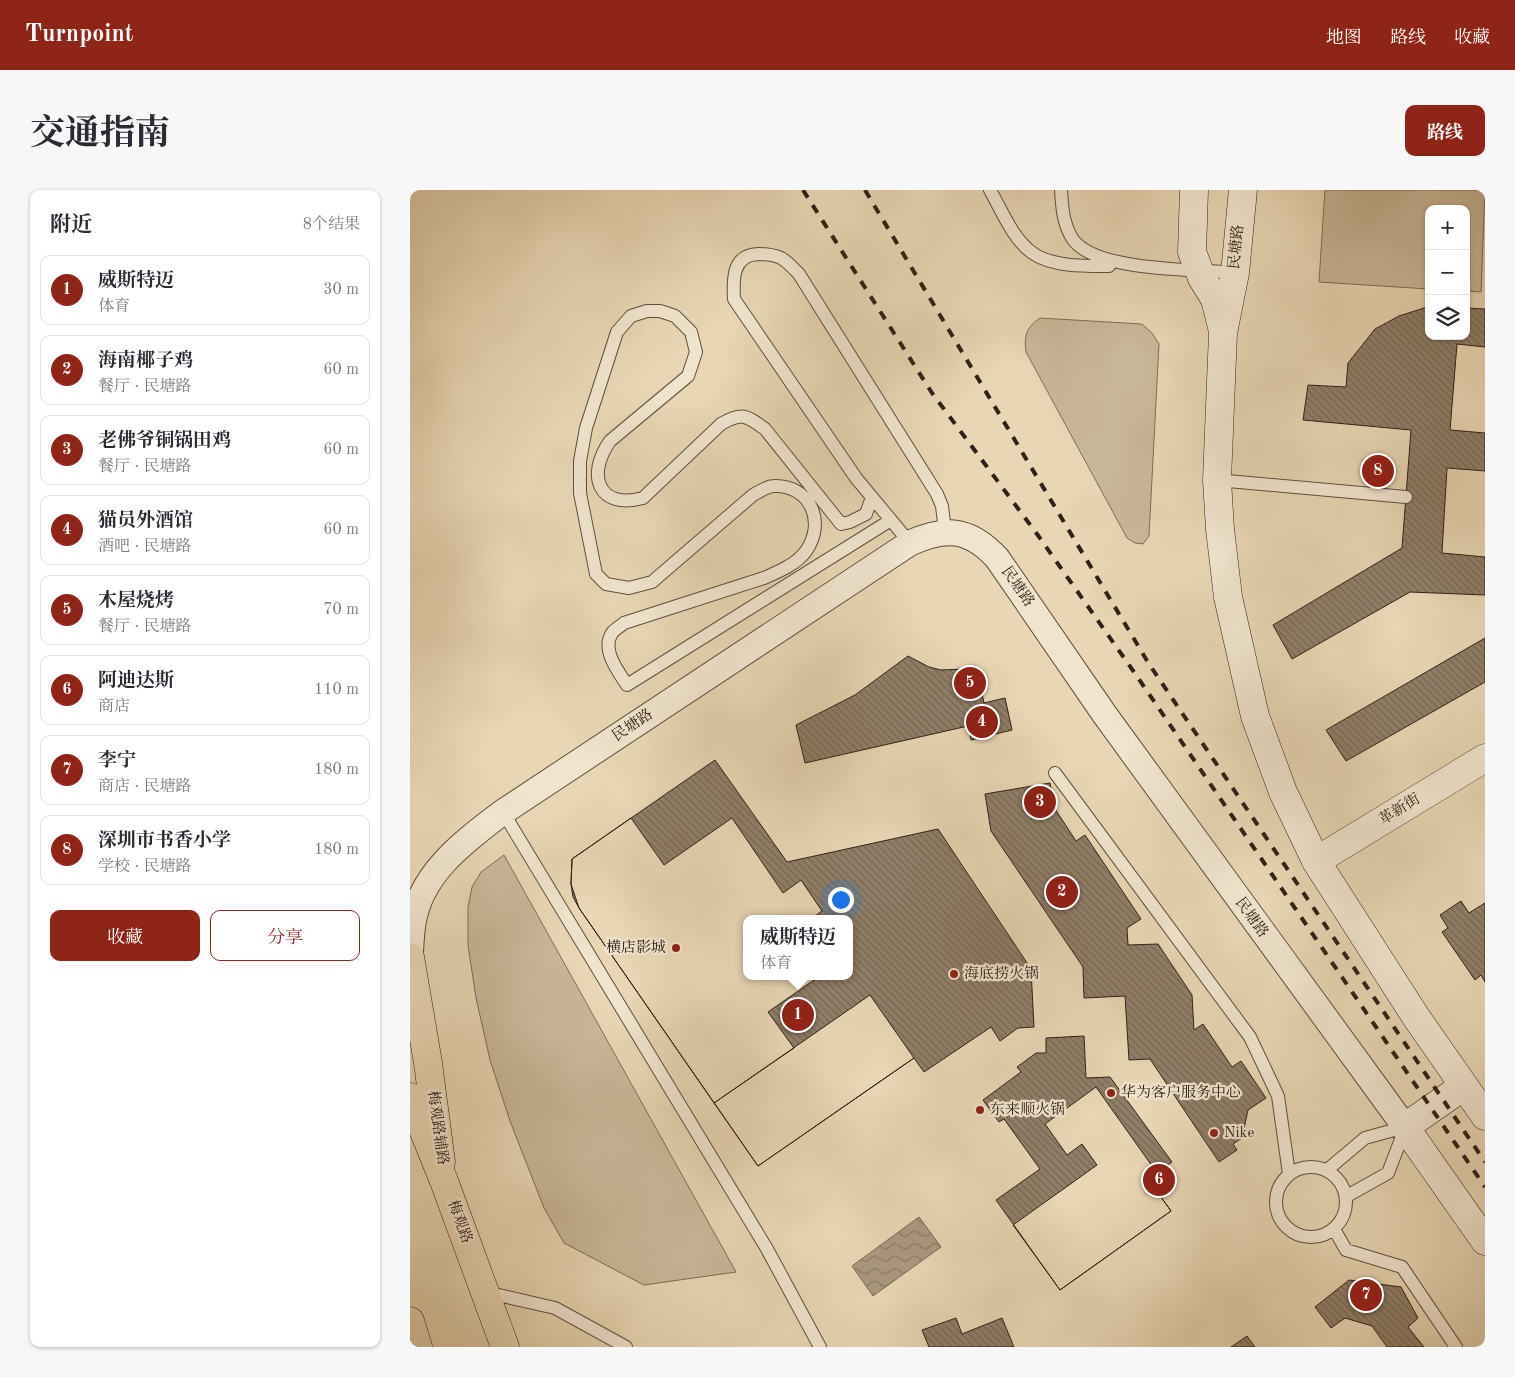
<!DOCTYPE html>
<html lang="zh">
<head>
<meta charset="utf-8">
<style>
	:root { --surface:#fff; --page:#f7f7f7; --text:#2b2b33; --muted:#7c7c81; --line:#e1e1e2; --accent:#8f2418 }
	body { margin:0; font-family:"Old Standard TT","Noto Serif SC",serif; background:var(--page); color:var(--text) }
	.controls { position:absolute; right:15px; top:15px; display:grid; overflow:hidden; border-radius:10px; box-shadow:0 1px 4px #0004 }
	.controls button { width:45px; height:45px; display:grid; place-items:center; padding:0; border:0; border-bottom:1px solid var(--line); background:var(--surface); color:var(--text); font:25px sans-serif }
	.you { position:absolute; left:430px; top:709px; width:18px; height:18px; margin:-12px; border:4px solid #fff; border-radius:50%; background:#1a73e8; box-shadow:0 0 0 8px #1a73e833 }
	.badge { display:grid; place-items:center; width:32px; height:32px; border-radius:50%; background:var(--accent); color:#fff; font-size:16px; font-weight:700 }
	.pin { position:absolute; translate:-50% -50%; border:2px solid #fff; box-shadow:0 1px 5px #0006 }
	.popup { position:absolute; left:333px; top:725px; width:110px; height:65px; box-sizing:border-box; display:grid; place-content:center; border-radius:10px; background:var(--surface); filter:drop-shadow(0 1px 4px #0005); font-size:16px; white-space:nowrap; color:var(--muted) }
	.popup b { font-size:19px; color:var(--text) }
	.popup::after { content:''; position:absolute; left:50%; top:100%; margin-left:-10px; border:10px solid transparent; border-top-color:var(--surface) }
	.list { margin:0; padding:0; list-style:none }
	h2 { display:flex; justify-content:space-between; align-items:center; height:65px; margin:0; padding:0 20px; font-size:21px }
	h2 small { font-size:16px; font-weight:400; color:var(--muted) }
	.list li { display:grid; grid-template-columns:32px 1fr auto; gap:15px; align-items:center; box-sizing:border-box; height:70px; margin:0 10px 10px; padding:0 10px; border:1px solid var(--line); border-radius:10px }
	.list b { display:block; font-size:19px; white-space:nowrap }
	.list p { margin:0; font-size:16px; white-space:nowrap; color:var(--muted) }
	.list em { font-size:16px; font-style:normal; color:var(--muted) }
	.actions { display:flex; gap:10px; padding:15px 20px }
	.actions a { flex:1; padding:11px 0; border:1px solid var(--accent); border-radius:10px; text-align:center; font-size:18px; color:var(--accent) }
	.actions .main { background:var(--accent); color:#fff }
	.icon { flex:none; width:28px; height:28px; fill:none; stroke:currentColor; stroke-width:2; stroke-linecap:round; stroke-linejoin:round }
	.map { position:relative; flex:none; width:1075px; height:1157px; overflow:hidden; border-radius:10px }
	header { display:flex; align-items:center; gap:30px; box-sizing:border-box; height:70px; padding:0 25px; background:var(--accent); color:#fff }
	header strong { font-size:24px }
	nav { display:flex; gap:28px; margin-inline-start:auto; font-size:18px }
	.intro { display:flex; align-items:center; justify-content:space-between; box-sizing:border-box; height:120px; padding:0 30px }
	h1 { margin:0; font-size:35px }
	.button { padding:12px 22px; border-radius:10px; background:var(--accent); color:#fff; font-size:18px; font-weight:700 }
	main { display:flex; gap:30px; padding:0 30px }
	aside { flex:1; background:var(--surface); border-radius:10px; box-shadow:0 1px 4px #0004 }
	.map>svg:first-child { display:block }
	.park { fill:#c9b799; stroke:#7d6c58 }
	.water { fill:url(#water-waves); stroke:#7a6855 }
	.building { fill:url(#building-back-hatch); stroke:#312017; fill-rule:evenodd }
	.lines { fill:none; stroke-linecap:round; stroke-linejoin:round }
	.service-casing { stroke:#5f4e3e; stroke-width:14 }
	.minor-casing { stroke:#5f4e3e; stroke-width:27 }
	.tertiary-casing { stroke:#5f4e3e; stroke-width:29 }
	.secondary-casing { stroke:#312017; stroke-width:29 }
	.primary-casing { stroke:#312017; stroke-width:29 }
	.trunk-casing { stroke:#312017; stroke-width:29 }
	.service { stroke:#f0e4ce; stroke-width:12 }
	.minor { stroke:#f0e4ce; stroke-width:25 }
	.tertiary { stroke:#f0e4ce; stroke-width:28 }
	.secondary { stroke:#f0e4ce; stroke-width:28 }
	.primary { stroke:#e8d6b4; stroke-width:28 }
	.trunk { stroke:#e8d6b4; stroke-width:28 }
	.rail { stroke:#312017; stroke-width:4; stroke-dasharray:9 9; stroke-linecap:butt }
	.poi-dot { fill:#8f2418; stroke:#f0e4ce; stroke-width:2 }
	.labels { text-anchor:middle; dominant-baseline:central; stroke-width:4.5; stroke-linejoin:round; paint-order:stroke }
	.street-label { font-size:15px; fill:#312017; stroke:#f0e4ce }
	.poi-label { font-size:15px; fill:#312017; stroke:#f0e4ce; text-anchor:start }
</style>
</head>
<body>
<header>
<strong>Turnpoint</strong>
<nav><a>地图</a><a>路线</a><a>收藏</a></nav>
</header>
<div class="intro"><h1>交通指南</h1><a class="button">路线</a></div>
<main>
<aside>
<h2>附近<small>8个结果</small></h2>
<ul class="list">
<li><span class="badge">1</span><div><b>威斯特迈</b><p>体育</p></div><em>30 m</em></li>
<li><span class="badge">2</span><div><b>海南椰子鸡</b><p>餐厅 · 民塘路</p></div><em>60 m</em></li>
<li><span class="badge">3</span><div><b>老佛爷铜锅田鸡</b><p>餐厅 · 民塘路</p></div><em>60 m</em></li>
<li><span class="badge">4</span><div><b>猫员外酒馆</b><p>酒吧 · 民塘路</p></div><em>60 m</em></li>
<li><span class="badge">5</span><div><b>木屋烧烤</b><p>餐厅 · 民塘路</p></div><em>70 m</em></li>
<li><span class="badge">6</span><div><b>阿迪达斯</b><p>商店</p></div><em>110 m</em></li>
<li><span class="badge">7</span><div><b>李宁</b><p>商店 · 民塘路</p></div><em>180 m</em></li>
<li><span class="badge">8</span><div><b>深圳市书香小学</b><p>学校 · 民塘路</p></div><em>180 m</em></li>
</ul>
<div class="actions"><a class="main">收藏</a><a>分享</a></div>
</aside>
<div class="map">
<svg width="1075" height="1157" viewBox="0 0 1075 1157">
	<defs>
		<pattern id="water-waves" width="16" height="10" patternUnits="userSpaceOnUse" patternTransform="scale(1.25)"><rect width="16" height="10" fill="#aa987f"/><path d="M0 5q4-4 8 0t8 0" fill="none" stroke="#8b7c67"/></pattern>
		<pattern id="building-back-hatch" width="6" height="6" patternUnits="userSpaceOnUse" patternTransform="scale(1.25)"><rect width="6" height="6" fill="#907f69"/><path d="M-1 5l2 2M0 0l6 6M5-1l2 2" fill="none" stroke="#766855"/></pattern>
	</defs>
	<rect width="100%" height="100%" fill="#e8d6b4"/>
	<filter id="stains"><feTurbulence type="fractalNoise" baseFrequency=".004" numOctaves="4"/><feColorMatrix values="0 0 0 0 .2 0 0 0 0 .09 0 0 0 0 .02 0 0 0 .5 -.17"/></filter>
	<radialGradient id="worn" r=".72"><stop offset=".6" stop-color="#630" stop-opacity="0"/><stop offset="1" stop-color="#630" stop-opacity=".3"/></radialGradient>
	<path class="park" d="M 915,0 L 1075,0 L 1071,102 L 1056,101 L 1056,19 L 1019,19 L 1019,99 L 909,92 Z
		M 630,128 L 732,134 L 742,143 L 749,154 L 739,346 L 733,354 L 725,353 L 717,348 L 616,162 C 614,145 616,138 630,128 Z
		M 94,665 L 326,1082 L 234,1095 L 154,1053 L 134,1018 L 100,931 L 80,870 L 66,808 L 58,755 L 58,717 L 62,697 L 71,682 Z"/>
	<path class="water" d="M 509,1027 L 531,1057 L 463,1106 L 442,1076 Z"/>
	<path class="building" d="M 1014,118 L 1019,118 L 1019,146 L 1056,146 L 1056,118 L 1075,119 L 1075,157 L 1047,154 L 1040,240 L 1075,243 L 1075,281 L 1037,278 L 1032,363 L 1075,367 L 1075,405 L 1000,402 L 882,469 L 863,435 L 992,358 L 1001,240 L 893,230 L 898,195 L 936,197 L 938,173 L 965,139 L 989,126 Z
		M 1075,448 L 1075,492 L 936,571 L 916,540 Z
		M 498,466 L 519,477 L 531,480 L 554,479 L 566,476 L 574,513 L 595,508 L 602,540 L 561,550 L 558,536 L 395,573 L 386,535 L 445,505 Z
		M 305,570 L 377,672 L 528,639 L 621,779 L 624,837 L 608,838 L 590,851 L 581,837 L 514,882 L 504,868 L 348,976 L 169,718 L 161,694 L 162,669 ZM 337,729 L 439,729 L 439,786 L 337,786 Z
		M 640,593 L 645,619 L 666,651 L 675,645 L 731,729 L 717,738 L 718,755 L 748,754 L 782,805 L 784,840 L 793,834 L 822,877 L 831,871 L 856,908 L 838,920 L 832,948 L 823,954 L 827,960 L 809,972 L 740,869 L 719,870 L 715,806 L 674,808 L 673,777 L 581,641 L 575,604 Z
		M 221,628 L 254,675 L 322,628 L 373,703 L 391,690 L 412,721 L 401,729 L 337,729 L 337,786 L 410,786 L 358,822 L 384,858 L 304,913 L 169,718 L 163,707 L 161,694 L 162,669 Z
		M 1051,711 L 1059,723 L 1075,713 L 1075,792 L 1071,785 L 1065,790 L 1032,742 L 1038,738 L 1030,725 Z
		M 460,805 L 504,868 L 348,976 L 304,913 Z
		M 674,846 L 676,888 L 700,887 L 762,972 L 738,989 L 761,1021 L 650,1100 L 586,1010 L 630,979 L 594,929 L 589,932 L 573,910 L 611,882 L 607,877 L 626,863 L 636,863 L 636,848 Z
		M 686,897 L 747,983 L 738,989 L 761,1021 L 650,1100 L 603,1035 L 687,975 L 672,954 L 657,965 L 635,934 Z
		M 939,1090 L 991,1097 L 1008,1128 L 998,1137 L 1014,1157 L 977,1157 L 962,1136 L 935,1128 L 921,1138 L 905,1117 Z
		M 546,1128 L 552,1144 L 592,1128 L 604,1157 L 519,1157 L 512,1140 Z
		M 837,1146 L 845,1157 L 821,1157 Z"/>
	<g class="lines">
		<defs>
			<path id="service" d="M 580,0 C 592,21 603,50 624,64 C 644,77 676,76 699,76
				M 651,0 C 652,17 653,33 662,48 C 683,82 787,79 825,83
				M 807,290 L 996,307
				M 462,307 L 456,324 L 440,332 L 431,334 L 355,239 C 336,225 332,222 311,234 L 233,308 C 188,320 176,285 200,251 L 278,186 L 286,162 L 281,142 L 265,126 L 250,121 L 237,121 L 221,126 L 207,142 L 176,238 L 170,271 L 170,303 L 186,384 L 196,394 L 219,398 L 242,392 L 343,305 C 349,302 357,296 364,296 C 401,295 416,333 396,361 C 387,374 368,382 354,388 L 214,433 C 211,436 205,439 202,443 C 191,460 208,481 217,495 L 481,330
				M 500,353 L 446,288 L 324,109 C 323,90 322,65 348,64 C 355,64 364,65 371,68 C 378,72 384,79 389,84 L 527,304 L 532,316 L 535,341
				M 645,583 L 840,847 L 868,906 L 879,984
				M 93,622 L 357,1059 L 410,1157
				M866 1012a35 35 0 1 1 70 0a35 35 0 1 1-70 0Z
				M 917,980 L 955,948 L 995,937
				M 937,1006 L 978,983 L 995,939
				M 924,1039 L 936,1060 L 992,1077 L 1046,1157
				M 75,1102 L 145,1118 L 216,1157"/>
			<path id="minor" d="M 0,769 C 1,757 1,745 3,734 C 10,683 55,651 93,622 L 500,353 C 536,337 559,338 587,368 L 695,525 L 995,937"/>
			<path id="tertiary" d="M 906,671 L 1075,568"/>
			<path id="secondary" d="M 784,0 L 782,62 L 792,88 L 805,109 L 812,137
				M 833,0 L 825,83 L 813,143 L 807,290 L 810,339 L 818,407 L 845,526 L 873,602 L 906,671 L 1006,827 L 1075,926
				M 1054,896 L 995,937 L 1075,1051"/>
			<path id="primary" d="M 0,767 L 18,873 L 31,972"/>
			<path id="trunk" d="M 0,907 L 34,991 L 95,1157
				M 0,1131 L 8,1157"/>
		</defs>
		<use href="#service" class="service-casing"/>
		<use href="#minor" class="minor-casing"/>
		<use href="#tertiary" class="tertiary-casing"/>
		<use href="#secondary" class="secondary-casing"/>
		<use href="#primary" class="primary-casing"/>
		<use href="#trunk" class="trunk-casing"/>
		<use href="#service" class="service"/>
		<use href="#minor" class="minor"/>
		<use href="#tertiary" class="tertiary"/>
		<use href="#secondary" class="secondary"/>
		<use href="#primary" class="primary"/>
		<use href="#trunk" class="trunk"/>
		<path class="rail" d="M 393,0 L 522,203 L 627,344 L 724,482 L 1075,997
			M 455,0 L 739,474 L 1075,972"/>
	</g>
	<g class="poi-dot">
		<circle cx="266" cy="758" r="5"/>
		<circle cx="544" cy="784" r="5"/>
		<circle cx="701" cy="903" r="5"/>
		<circle cx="570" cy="920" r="5"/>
		<circle cx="804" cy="943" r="5"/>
	</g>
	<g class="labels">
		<g class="street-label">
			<text transform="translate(827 57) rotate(-84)">民塘路</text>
			<text transform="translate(607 397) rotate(55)">民塘路</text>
			<text transform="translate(223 536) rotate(-34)">民塘路</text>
			<text transform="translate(990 620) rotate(-32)">革新街</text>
			<text transform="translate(841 728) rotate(54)">民塘路</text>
			<text transform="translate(27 938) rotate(82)">梅观路辅路</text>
			<text transform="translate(49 1032) rotate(70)">梅观路</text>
		</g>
		<g class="poi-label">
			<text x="256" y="758" text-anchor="end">横店影城</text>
			<text x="554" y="784">海底捞火锅</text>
			<text x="711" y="903">华为客户服务中心</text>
			<text x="580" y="920">东来顺火锅</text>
			<text x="814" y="943">Nike</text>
		</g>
	</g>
	<rect width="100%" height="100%" filter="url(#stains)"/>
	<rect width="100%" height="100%" fill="url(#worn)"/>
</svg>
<div class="controls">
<button>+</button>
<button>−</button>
<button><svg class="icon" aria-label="layers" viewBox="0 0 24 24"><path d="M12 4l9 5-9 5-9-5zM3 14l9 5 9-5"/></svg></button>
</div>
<div class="you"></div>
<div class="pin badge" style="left:388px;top:825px">1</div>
<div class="popup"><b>威斯特迈</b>体育</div>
<div class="pin badge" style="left:652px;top:702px">2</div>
<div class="pin badge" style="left:630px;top:612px">3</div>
<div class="pin badge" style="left:572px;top:532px">4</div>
<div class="pin badge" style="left:560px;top:493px">5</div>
<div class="pin badge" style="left:749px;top:990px">6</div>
<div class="pin badge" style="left:956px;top:1105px">7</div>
<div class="pin badge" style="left:968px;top:281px">8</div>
</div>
</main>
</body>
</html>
